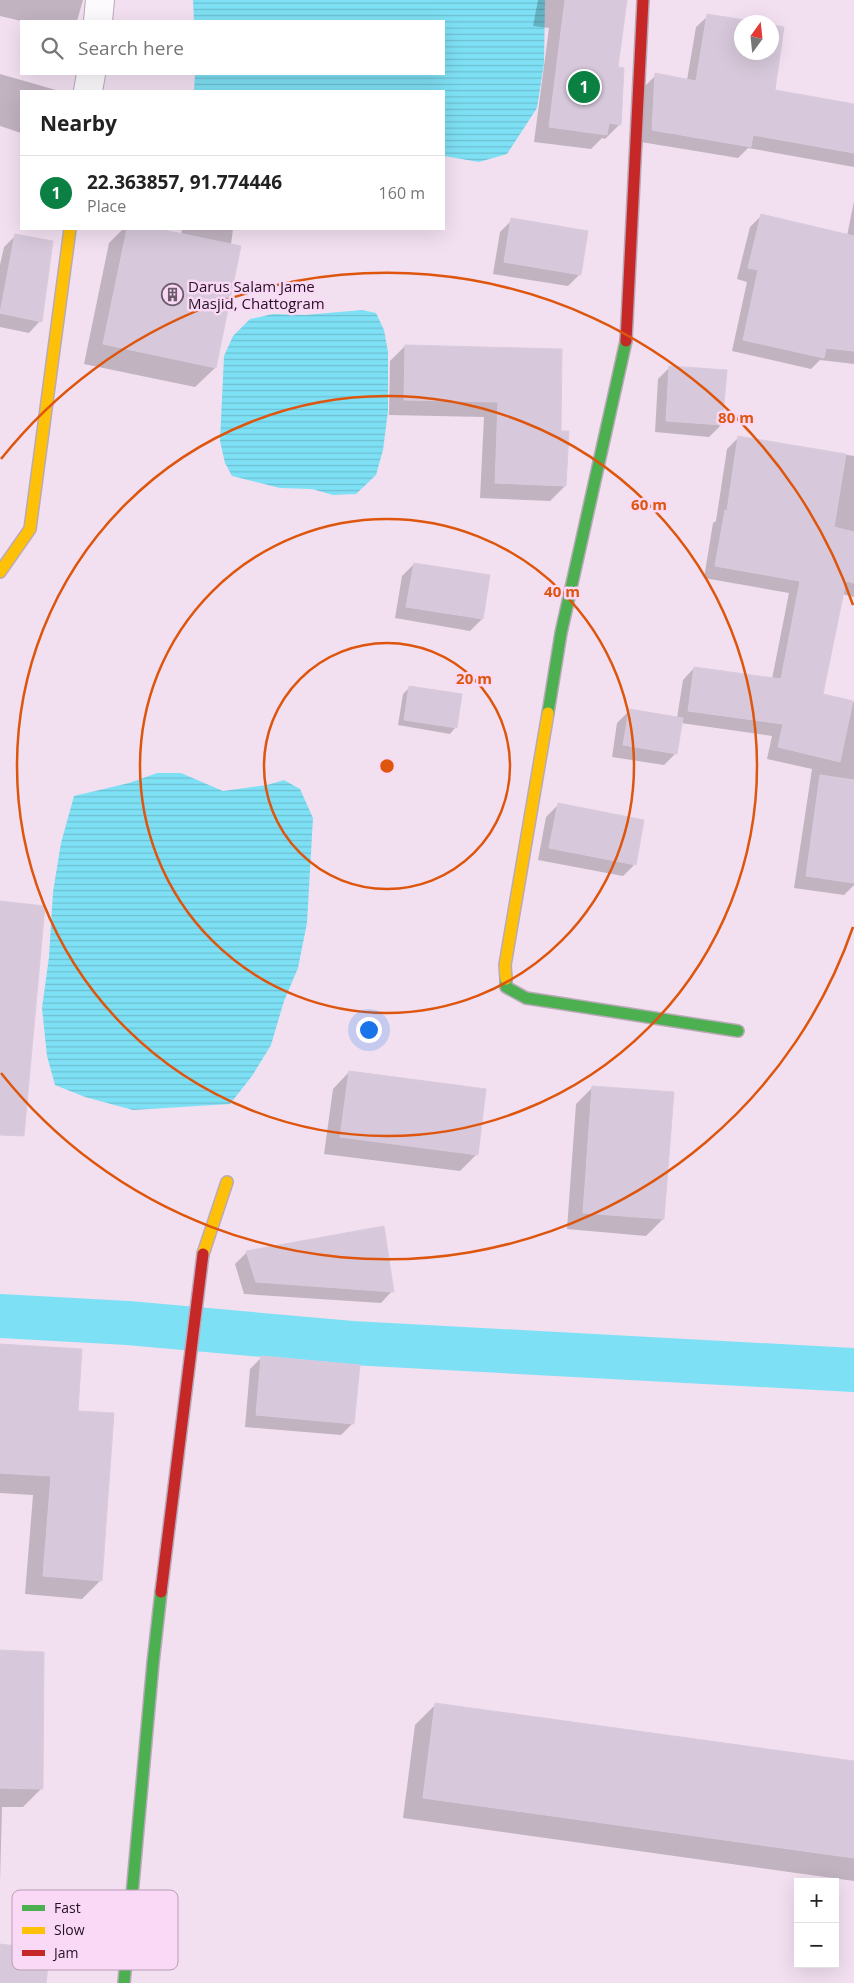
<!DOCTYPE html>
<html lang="en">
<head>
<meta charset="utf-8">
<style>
	:root { --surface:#fff; --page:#f2f2f2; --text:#222; --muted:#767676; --line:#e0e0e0; --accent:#0b8043 }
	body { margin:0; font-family:"Open Sans",sans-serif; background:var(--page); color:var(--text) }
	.controls { position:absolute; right:15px; bottom:15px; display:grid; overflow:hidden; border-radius:0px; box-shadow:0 5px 20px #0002 }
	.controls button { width:45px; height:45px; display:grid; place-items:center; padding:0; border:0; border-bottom:1px solid var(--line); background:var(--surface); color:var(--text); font:25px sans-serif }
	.compass { position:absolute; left:734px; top:15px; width:45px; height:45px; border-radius:50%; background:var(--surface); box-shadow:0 5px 20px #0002; rotate:15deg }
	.you { position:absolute; left:368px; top:1029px; width:18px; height:18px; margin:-12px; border:4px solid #fff; border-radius:50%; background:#1a73e8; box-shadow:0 0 0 8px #1a73e833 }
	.badge { display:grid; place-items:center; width:32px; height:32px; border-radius:50%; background:var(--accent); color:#fff; font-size:16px; font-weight:700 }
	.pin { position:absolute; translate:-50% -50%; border:2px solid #fff; box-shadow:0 1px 5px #0006 }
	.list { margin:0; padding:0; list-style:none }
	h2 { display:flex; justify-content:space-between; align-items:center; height:65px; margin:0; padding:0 20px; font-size:21px }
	h2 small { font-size:16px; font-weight:400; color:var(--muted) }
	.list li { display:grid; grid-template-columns:32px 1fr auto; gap:15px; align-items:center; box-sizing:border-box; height:75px; padding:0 20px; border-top:1px solid var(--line) }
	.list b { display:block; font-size:19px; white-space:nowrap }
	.list p { margin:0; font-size:16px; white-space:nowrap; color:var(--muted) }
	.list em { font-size:16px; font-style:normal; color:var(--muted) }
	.icon { flex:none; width:28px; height:28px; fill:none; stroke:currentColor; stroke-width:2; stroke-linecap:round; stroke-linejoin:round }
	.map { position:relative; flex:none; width:854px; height:1983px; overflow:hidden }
	.search { position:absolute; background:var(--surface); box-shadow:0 5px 20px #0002; left:20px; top:20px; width:425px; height:55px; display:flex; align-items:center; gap:12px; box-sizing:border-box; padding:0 18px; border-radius:0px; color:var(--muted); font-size:19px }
	.panel { position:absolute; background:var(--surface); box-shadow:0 5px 20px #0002; left:20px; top:90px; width:425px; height:140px; border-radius:0px }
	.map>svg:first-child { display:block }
	.water { fill:url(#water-rules) }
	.shadow { fill:#0003 }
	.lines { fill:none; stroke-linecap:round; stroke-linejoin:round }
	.canal { stroke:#7ee0f4; stroke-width:44 }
	.building { fill:#d7c9db; stroke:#d9cbdd }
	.street-casing { stroke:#baa9b9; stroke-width:30 }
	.fast-casing { stroke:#baa9b9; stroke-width:14 }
	.slow-casing { stroke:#baa9b9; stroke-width:14 }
	.jam-casing { stroke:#baa9b9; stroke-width:14 }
	.street { stroke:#fdfafd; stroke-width:28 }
	.fast { stroke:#4caf50; stroke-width:11 }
	.slow { stroke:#ffc107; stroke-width:11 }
	.jam { stroke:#c62828; stroke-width:11 }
	.ring { fill:none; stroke:#de550d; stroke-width:2.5 }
	.labels { text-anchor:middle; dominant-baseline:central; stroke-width:5; stroke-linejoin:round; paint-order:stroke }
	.poi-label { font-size:15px; fill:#251224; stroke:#f9d9f6; text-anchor:start }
	.key { fill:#f9d9f6; stroke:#b99db7; stroke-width:1 }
	.key-label { font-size:14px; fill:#251224 }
	.centre { fill:#de550d; stroke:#f9d9f6; stroke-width:2.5 }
	.ring-label { font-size:15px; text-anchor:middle; font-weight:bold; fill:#de550d; stroke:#f9d9f6; stroke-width:5; stroke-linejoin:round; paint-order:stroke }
</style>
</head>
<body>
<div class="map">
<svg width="854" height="1983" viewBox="0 0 854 1983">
	<defs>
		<pattern id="water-rules" width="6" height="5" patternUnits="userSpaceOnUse" patternTransform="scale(1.25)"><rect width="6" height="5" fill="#7ee0f4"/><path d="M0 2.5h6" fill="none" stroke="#6dbfd1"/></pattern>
	</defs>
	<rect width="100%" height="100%" fill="#f2e0f0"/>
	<path class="water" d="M 193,0 L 545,0 L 544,63 L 537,108 L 507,154 L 479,162 L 444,156 L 444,91 L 194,91 L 195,74 L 444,74 L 444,21 L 194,21 Z
		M 362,310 L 376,313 L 384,330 L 388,352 L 388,411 L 383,450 L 376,475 L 356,494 L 333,495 L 312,489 L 280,488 L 232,476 L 225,463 L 220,441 L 224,356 L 233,336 L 250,319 L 273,314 L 305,315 Z
		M 157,773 L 181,773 L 223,791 L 267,785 L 284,780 L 300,789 L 313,818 L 307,923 L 298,968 L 284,1001 L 271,1045 L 252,1076 L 230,1104 L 133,1110 L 85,1097 L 55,1085 L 47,1056 L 42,1008 L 49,957 L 53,892 L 61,843 L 74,796 L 129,783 Z"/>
	<path class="shadow" d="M 0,0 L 83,0 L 77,21 L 21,21 L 0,16 Z
		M 538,0 L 626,0 L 616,68 L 620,124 L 605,139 L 602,138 L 591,149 L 534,142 L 549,28 L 533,26 Z
		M 708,16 L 749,22 L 742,22 L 742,52 L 772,52 L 772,26 L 782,28 L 773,91 L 854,105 L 854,167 L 748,148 L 738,158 L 641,142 L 644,87 L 656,75 L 687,80 L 696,27 Z
		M 0,74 L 56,90 L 21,91 L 21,133 L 0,126 Z
		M 854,201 L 854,364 L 820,360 L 811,369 L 732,351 L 747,282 L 737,279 L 750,227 L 762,215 L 847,236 Z
		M 512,220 L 580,274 L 568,286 L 493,274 L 500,232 Z
		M 123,229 L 153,229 L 181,235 L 182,229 L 233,229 L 215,368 L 195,387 L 84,364 L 109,243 Z
		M 16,235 L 40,321 L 29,333 L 0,327 L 0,265 L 4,247 Z
		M 405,346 L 560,432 L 565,486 L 550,501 L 480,498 L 484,417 L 389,415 L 390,361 Z
		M 670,367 L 721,425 L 709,437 L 655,432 L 658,379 Z
		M 739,437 L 854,456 L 854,597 L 842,594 L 822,695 L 854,702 L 854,885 L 844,895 L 794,888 L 812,769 L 767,759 L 772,736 L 681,723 L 676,753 L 664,765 L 612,757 L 617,723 L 629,711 L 677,718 L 683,680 L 694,668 L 772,679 L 789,593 L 704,578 L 713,523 L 716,521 L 727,449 Z
		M 414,564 L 482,619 L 470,631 L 395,618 L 402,576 Z
		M 409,688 L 455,728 L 450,734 L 398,725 L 403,694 Z
		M 558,805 L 634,865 L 623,876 L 538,860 L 546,817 Z
		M 349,1072 L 476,1155 L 460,1171 L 324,1154 L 333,1089 Z
		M 593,1087 L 663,1219 L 646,1236 L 567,1229 L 576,1104 Z
		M 247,1252 L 392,1291 L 381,1303 L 244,1294 L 235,1264 Z
		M 0,1345 L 76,1412 L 101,1580 L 82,1599 L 25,1594 L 33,1495 L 0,1493 Z
		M 262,1357 L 353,1423 L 341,1435 L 245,1427 L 250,1369 Z
		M 0,1651 L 42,1788 L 23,1807 L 2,1807 L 0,1882 Z
		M 436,1704 L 854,1762 L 854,1881 L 403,1818 L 415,1725 Z"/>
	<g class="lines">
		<path class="canal" d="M 0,1316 L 128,1323 L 352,1343 L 854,1370"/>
	</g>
	<path class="building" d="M 565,0 L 627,0 L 618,67 L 624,68 L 621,125 L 609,123 L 607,135 L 549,127 Z
		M 707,14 L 757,22 L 742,22 L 742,52 L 772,52 L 772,25 L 784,27 L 775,90 L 854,104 L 854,153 L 753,135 L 751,147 L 652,130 L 655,73 L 696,81 Z
		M 761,214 L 854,236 L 854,351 L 826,348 L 824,358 L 743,340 L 758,270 L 748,268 Z
		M 511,218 L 588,231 L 581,275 L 504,262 Z
		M 127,229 L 159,229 L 241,246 L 216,368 L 103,344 Z
		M 15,234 L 53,241 L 42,322 L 0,313 Z
		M 405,345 L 562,349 L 561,431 L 569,431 L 566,486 L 495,483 L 498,402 L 404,400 Z
		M 669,366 L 727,370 L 722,425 L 666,421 Z
		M 738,436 L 846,454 L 834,527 L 854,532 L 854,583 L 846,581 L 823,694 L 853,701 L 840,762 L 778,747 L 783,724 L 688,711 L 694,667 L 781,679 L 800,581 L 715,566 L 725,510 L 727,511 Z
		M 414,563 L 490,575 L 483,619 L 406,607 Z
		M 409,686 L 462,694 L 457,728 L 404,720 Z
		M 629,709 L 683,718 L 677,754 L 623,745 Z
		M 820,775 L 854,780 L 854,883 L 806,876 Z
		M 558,803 L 644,820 L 636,865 L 549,848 Z
		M 0,901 L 45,906 L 24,1136 L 0,1135 Z
		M 349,1071 L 486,1089 L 478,1155 L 340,1137 Z
		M 592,1086 L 674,1092 L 664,1219 L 583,1213 Z
		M 384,1226 L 394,1292 L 256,1282 L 246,1251 Z
		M 0,1344 L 82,1349 L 78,1411 L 114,1413 L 102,1581 L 43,1576 L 51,1476 L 0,1473 Z
		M 261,1356 L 360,1365 L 354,1424 L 256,1415 Z
		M 0,1650 L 44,1652 L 43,1789 L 0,1788 Z
		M 435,1703 L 854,1761 L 854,1858 L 423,1798 Z
		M 0,1944 L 50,1950 L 46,1983 L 0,1983 Z"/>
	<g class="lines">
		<defs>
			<path id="street" d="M 98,21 L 100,0
				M 88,91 L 91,74"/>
			<path id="fast" d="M 548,713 L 561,633 L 626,341
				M 506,979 L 506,987 L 526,998 L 738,1031
				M 124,1983 L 153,1663 L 161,1592"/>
			<path id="slow" d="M 0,572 L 30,529 L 70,229
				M 506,979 L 505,965 L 548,713
				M 203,1254 L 227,1182"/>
			<path id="jam" d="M 626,341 L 643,0
				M 161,1592 L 203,1254"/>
		</defs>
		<use href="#street" class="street-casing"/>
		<use href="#fast" class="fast-casing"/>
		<use href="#slow" class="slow-casing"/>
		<use href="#jam" class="jam-casing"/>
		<use href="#street" class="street"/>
		<use href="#fast" class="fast"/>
		<use href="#slow" class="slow"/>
		<use href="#jam" class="jam"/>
	</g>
	<g class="ring">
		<circle cx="387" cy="766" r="123"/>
		<circle cx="387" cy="766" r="247"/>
		<circle cx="387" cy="766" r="370"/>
		<path d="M853 927A493 493 0 0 1 1 1073M1 459A493 493 0 0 1 853 605"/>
	</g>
	<defs>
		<symbol id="building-ring" viewBox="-11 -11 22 22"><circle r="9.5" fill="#f9d9f6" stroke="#6d5a6b" stroke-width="1.5"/><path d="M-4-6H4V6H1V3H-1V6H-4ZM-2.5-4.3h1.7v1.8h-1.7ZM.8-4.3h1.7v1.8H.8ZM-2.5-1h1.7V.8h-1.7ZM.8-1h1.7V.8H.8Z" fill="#6d5a6b"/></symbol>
	</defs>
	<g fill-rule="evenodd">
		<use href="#building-ring" x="160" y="282" width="25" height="25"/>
	</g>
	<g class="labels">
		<g class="poi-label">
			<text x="188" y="286">Darus Salam Jame<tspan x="188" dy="17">Masjid, Chattogram</tspan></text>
		</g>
	</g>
	<rect x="12" y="1890" width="166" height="80" rx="8" class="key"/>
	<rect x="22" y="1905" width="23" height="6" fill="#4caf50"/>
	<rect x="22" y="1927" width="23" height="7" fill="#ffc107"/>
	<rect x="22" y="1950" width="23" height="6" fill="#c62828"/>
	<g class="key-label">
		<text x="54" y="1913">Fast</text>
		<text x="54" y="1935">Slow</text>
		<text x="54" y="1958">Jam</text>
	</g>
	<circle cx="387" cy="766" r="8" class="centre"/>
	<g class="ring-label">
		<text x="736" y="423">80 m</text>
		<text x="649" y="510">60 m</text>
		<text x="562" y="597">40 m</text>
		<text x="474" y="684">20 m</text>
	</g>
</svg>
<div class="controls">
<button>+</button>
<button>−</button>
</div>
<svg class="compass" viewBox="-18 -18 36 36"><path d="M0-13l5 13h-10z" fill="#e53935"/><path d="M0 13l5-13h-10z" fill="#767676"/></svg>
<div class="you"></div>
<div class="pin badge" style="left:584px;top:87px">1</div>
<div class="search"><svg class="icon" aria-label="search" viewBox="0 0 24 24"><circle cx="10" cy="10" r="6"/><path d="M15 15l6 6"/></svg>Search here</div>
<section class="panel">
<h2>Nearby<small></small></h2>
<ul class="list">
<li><span class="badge">1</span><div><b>22.363857, 91.774446</b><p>Place</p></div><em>160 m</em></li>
</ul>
</section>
</div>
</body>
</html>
